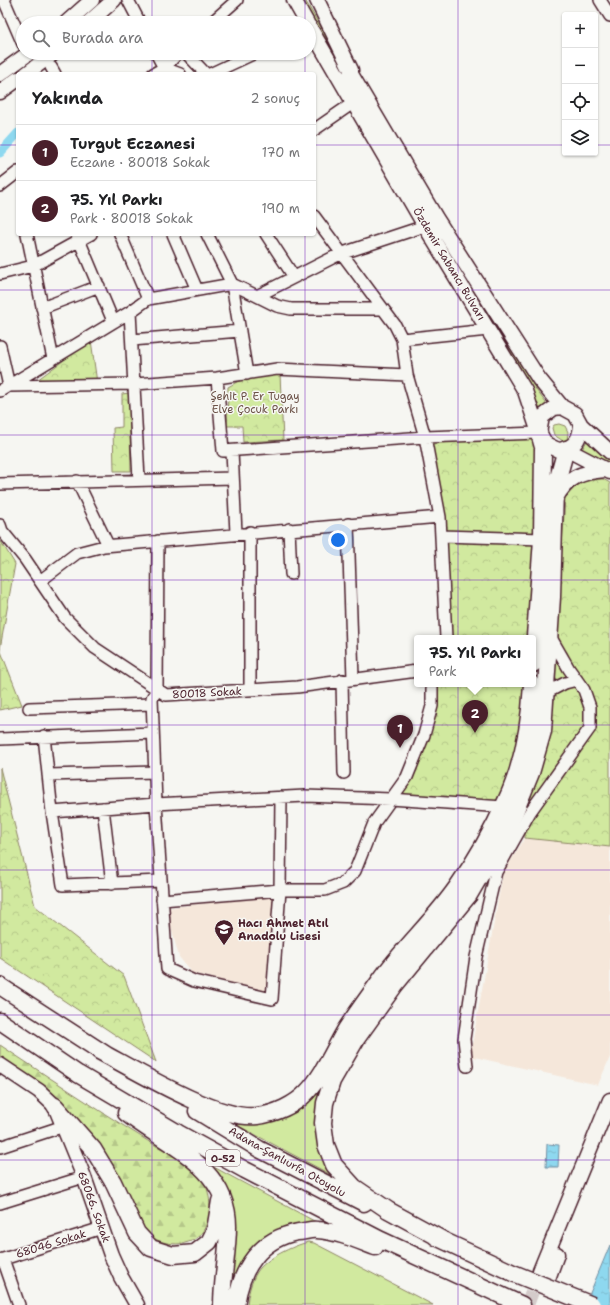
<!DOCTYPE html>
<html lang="tr">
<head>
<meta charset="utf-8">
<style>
	:root { --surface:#fff; --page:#f6f6f6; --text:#202124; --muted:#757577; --line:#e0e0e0; --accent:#4a1f2b }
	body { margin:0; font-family:"Shantell Sans",sans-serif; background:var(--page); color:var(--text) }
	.controls { position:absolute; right:12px; top:12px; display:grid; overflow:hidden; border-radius:4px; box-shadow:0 1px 3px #0004 }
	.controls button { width:36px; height:36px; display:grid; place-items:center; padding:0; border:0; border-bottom:1px solid var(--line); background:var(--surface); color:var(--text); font:20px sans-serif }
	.you { position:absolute; left:338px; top:540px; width:14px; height:14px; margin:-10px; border:3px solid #fff; border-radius:50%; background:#1a73e8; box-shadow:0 0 0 6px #1a73e833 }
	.badge { display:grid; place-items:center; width:26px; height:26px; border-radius:50%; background:var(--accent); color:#fff; font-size:13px; font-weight:700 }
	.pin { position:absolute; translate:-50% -33px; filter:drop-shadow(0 1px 2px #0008) }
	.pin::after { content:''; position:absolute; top:21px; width:14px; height:12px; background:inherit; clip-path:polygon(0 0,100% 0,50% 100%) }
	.popup { position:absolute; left:414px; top:635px; width:122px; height:52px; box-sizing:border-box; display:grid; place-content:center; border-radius:4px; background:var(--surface); filter:drop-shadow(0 1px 3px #0005); font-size:13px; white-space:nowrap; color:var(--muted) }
	.popup b { font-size:15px; color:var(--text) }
	.popup::after { content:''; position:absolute; left:50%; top:100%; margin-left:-8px; border:8px solid transparent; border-top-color:var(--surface) }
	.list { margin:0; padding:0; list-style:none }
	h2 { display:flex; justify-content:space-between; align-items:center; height:52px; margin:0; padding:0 16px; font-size:17px }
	h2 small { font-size:13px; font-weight:400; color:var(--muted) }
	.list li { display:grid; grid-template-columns:26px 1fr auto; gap:12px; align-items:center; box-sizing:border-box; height:56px; padding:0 16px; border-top:1px solid var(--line) }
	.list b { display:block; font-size:15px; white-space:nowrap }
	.list p { margin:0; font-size:13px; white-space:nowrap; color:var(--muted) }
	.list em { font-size:13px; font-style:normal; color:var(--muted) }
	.icon { flex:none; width:22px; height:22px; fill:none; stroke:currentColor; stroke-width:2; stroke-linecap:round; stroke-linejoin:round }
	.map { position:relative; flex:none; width:610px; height:1305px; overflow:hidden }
	.search { position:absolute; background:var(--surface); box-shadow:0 1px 3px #0004; left:16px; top:16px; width:300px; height:44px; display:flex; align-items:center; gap:10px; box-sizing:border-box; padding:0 14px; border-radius:22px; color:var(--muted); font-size:15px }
	.panel { position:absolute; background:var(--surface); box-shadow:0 1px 3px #0004; left:16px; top:72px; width:300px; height:164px; border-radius:4px }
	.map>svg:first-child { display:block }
	.built { fill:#f5e7da }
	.grass { fill:#d1e99f; stroke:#8e8465 }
	.forest { fill:url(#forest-firs); stroke:#8e8465 }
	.park { fill:url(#park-crowns); stroke:#8e8465 }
	.water { fill:url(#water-ripples); stroke:#738ea1 }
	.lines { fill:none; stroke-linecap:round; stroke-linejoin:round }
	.canal { stroke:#8ed8ef; stroke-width:9 }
	.major-tunnel { stroke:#d4cbca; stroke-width:14; stroke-dasharray:14 7; stroke-linecap:butt }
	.minor-casing { stroke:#4a1f2b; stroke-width:14 }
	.major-casing { stroke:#4a1f2b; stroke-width:17 }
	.highway-casing { stroke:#4a1f2b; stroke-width:19 }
	.minor { stroke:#f6f6f2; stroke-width:11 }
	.major { stroke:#f6f6f2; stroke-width:14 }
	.highway { stroke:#f6f6f2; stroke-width:16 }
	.highway-bridge-casing { stroke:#4a1f2b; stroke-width:19; stroke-linecap:butt }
	.highway-bridge { stroke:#f6f6f2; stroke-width:16 }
	.grid { fill:none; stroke:#7b2cbf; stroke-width:1; stroke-opacity:0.55 }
	.labels { text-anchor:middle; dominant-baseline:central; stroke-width:3; stroke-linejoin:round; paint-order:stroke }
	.shield { fill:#f6f6f2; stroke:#7e6067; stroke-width:1 }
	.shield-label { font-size:10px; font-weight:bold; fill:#4a1f2b }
	.street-label { font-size:11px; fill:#4a1f2b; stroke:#f6f6f2 }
	.park-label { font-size:11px; fill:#6c5248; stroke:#f6f6f2 }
	.poi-label { font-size:11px; font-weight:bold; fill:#4a1f2b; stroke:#f6f6f2; text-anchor:start }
</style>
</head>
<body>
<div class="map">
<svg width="610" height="1305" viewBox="0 0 610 1305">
	<defs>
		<pattern id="forest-firs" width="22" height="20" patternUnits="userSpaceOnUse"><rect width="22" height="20" fill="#d1e99f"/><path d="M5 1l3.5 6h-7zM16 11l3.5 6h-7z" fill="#b5c789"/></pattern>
		<pattern id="park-crowns" width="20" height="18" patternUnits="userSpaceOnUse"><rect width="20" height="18" fill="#d1e99f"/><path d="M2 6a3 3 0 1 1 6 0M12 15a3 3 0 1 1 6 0" fill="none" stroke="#b5c789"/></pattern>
		<pattern id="water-ripples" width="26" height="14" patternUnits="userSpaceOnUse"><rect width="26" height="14" fill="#8ed8ef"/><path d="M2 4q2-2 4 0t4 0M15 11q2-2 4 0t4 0" fill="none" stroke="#7cb9cd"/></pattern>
	</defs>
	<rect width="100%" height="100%" fill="#f6f6f2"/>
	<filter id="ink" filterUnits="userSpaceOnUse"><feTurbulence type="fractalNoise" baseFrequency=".025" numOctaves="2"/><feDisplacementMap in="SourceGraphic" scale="8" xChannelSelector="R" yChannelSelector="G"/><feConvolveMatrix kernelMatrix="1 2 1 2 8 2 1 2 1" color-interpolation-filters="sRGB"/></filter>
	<g filter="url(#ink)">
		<path class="built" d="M 525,838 L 610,847 L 610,1057 L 598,1085 L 470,1056 L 503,873 Z
			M 275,895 L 267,992 L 192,973 L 179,957 L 166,908 Z"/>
		<path class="grass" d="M 299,0 L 305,0 L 464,273 L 537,391 L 549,407 L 541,413 L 532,394 Z
			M 36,53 L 43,53 L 0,84 L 0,78 Z
			M 559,424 L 565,426 L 568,432 L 567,441 L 563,441 L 554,435 L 552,428 L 554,425 Z
			M 588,439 L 610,460 L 610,466 L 581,451 Z
			M 537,678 L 539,679 C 534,742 523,793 491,848 C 475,876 456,903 437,928 C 421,949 401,967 385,987 C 362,1016 314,1085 315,1122 C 315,1145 327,1161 339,1179 L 235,1124 C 254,1124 274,1123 290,1112 C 318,1094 341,1043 361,1014 C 382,983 408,957 431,927 C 463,888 491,845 512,800 C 530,762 533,719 537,678 Z
			M 210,1165 L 316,1222 L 295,1225 L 275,1233 L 226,1305 L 236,1237 L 233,1216 Z
			M 308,1242 L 314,1243 L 433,1305 L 247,1305 C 248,1294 251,1282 257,1272 C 266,1258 293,1246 308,1242 Z"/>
		<path class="forest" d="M 0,1045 C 47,1076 93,1107 140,1136 C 159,1149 185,1158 200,1176 C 212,1190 213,1216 203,1231 C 192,1249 162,1246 149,1235 L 38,1083 L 0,1057 Z"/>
		<path class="park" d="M 91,340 L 97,383 L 37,380 Z
			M 251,374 L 280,374 L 283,440 L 243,442 L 242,426 L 227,426 L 228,387 Z
			M 129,393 L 131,471 L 114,471 L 113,428 L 122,427 L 122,394 Z
			M 539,433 L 533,638 L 446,638 L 442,536 L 425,437 Z
			M 587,479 L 603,479 L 610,483 L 610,847 L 525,838 L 525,814 L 539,772 L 557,626 L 565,498 L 575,487 Z
			M 0,540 L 15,564 L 0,649 L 22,705 L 0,710 Z
			M 432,684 L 531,684 L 503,807 L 391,799 L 424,735 Z
			M 0,768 L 35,906 L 124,976 L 156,1062 L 0,958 Z"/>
		<path class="water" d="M 547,1144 L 559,1145 L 558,1167 L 546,1167 Z
			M 610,1245 L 610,1305 L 585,1305 Z"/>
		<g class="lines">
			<path class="canal" d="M 0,153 L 18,133"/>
			<path class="major-tunnel" d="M 527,1305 L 539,1273"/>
			<defs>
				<path id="minor" d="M 4,0 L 23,44
					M 128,0 L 140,23
					M 600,0 L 610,16
					M 211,23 L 237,0
					M 156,53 L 164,68 L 180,74
					M 186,53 L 206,74
					M 51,67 L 55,74
					M 153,74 L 164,68 L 178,53
					M 210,74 L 255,53
					M 314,130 L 353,103
					M 0,186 L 18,172
					M 314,216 L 395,325 L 402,339 L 407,375 L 425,437 L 440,517 L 446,638
					M 27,234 L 53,359
					M 120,234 L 148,299
					M 173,234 L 197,290
					M 207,234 L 232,284 L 247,374
					M 266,234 L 294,277
					M 77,235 L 113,321
					M 0,274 L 33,266 L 91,234
					M 257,296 L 277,306 L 291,309 L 383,309
					M 42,308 L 99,286
					M 130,312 L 139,479
					M 402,339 L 488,330
					M 132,340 L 240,331
					M 0,346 L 9,386 L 135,384 L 217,378 L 277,369 L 407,375
					M 217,378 L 223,451 L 425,437 L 539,433
					M 0,391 L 130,312 L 148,299 L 232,284 L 257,296 L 340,254 L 425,226
					M 232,451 L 236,533
					M 77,481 L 108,545
					M 0,484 L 233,478
					M 348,524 L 353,679
					M 0,525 L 2,531 L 25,559 L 65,618 L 95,648 L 166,695 L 297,687 L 417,671
					M 289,529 L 291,574
					M 442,536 L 542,539
					M 158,541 L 157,690 L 152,698 L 156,804 L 167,969 L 194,981 L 272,999 L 280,890 L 281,797
					M 40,581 L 77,553 L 104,546 L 440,517
					M 342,680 L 344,773
					M 250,690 L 250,532
					M 546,693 L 565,683 L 577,680
					M 29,708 L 152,704
					M 44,736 L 52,812 L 63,885 L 161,881
					M 0,739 L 153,733
					M 48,775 L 155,772
					M 103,808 L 112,884
					M 52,812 L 156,804 L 305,796 L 391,799 L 503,807
					M 162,900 L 280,890 L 325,890 L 343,883 L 355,871 L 374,823 L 407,777 L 424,735 L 432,706 L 432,684
					M 467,1066 L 464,1039 L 476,957 L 496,872 L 530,812 L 590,728 L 590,707 L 584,690 L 569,669 L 550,636
					M 0,1147 L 64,1126
					M 0,1203 L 84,1177
					M 3,1259 L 19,1305
					M 0,1260 L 102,1228"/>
				<path id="major" d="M 294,0 L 307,23
					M 317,0 L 351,70 L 351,74 L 436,218 L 539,379 L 562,407 L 575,414 L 581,425 L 610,452
					M 66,23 L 92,0
					M 88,23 L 114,0
					M 309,26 L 425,226 L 525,391 L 539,433 L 546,444 L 558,450 L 566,449 L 610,472
					M 0,74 L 29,53
					M 26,74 L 54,53
					M 0,92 L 18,79
					M 539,433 L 542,417 L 554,408 L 562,407
					M 566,449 C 577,444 580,437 581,425
					M 555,500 C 566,477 582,472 605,470
					M 0,1065 L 39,1091 L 55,1106 L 84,1177 L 111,1255 L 121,1277 L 137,1305
					M 540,1271 L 610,1100
					M 549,1276 L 557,1254"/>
				<path id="highway" d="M 533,664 L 542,539 L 543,447 L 539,433
					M 0,986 L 108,1056
					M 0,1021 L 78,1074 L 178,1133 L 245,1170 L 381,1240 L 522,1305
					M 99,1051 C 135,1070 218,1121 257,1116 C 275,1114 295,1105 307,1092 C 324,1074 334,1049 346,1029 C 357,1012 369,996 381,979 C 404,947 434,920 457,887 C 476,860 493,830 506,801 C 523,765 530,723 532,684
					M 55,1106 L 93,1149 L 113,1182 L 137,1233 L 151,1248 L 173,1255 L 195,1253 L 209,1242 L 215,1230 L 220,1201
					M 197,1111 L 259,1149 L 364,1203
					M 126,1113 C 165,1144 228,1166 228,1226 C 228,1252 222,1279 222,1305
					M 436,1237 L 513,1273
					M 445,1241 L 388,1210 L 354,1187 L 334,1165 L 326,1145 L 323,1123 L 325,1103 L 332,1081 L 357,1038 L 395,985 L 469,895 L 493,854 L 515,812 L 531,773 L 543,731 L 552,597 L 555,489 L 566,449
					M 236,1305 C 241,1268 260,1239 298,1232 C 304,1232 311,1229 317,1230 C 336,1231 357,1240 375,1247"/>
			</defs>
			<use href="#minor" class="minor-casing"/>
			<use href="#major" class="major-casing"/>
			<use href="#highway" class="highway-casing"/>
			<use href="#minor" class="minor"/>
			<use href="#major" class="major"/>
			<use href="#highway" class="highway"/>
			<defs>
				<path id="highway-bridge" d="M 513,1273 L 592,1305"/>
			</defs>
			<use href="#highway-bridge" class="highway-bridge-casing"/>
			<use href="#highway-bridge" class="highway-bridge"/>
		</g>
	</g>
	<path class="grid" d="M 152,0 L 152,23M 305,0 L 305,23M 458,0 L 458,1305M 152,53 L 152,74M 305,53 L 305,74M 0,145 L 18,145M 314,145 L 565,145M 595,145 L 610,145M 152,234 L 152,1305M 305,234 L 305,1305M 0,290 L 610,290M 0,435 L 610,435M 0,580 L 610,580M 0,725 L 610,725M 0,870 L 610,870M 0,1015 L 610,1015M 0,1160 L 610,1160"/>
	<defs>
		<symbol id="school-pin" viewBox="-11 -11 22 30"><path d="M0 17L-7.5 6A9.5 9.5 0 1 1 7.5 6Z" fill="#4a1f2b" stroke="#f6f6f2"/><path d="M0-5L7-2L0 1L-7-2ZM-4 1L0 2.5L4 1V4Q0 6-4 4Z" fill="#fff"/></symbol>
	</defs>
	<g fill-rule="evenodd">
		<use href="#school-pin" x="213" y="918" width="22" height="30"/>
	</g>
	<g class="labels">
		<rect class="shield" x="206" y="1150" width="34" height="16" rx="3"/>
		<g class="shield-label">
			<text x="223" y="1158">O-52</text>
		</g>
		<g class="street-label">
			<text transform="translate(449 264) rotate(59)">Özdemir Sabancı Bulvarı</text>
			<text transform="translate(207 693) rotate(-3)">80018 Sokak</text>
			<text transform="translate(287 1162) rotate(29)">Adana-Şanlıurfa Otoyolu</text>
			<text transform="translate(94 1207) rotate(70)">68066. Sokak</text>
			<text transform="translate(51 1244) rotate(-17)">68046 Sokak</text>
		</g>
		<g class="park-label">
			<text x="255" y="396">Şehit P. Er Tugay<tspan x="255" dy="13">Elve Çocuk Parkı</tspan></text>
		</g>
		<g class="poi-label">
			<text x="238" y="923">Hacı Ahmet Atıl<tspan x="238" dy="13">Anadolu Lisesi</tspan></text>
		</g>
	</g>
</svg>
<div class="controls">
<button>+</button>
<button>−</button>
<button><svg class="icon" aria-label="locate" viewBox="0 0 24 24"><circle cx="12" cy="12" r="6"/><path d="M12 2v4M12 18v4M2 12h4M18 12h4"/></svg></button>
<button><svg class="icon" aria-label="layers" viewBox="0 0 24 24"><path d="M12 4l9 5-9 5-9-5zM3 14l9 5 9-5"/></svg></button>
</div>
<div class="you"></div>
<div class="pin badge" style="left:400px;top:748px">1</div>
<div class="pin badge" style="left:475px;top:733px">2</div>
<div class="popup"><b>75. Yıl Parkı</b>Park</div>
<div class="search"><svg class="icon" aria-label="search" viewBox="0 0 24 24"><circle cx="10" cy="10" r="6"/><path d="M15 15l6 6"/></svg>Burada ara</div>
<section class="panel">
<h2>Yakında<small>2 sonuç</small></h2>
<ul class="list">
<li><span class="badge">1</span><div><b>Turgut Eczanesi</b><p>Eczane · 80018 Sokak</p></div><em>170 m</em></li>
<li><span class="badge">2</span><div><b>75. Yıl Parkı</b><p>Park · 80018 Sokak</p></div><em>190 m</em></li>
</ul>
</section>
</div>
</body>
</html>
